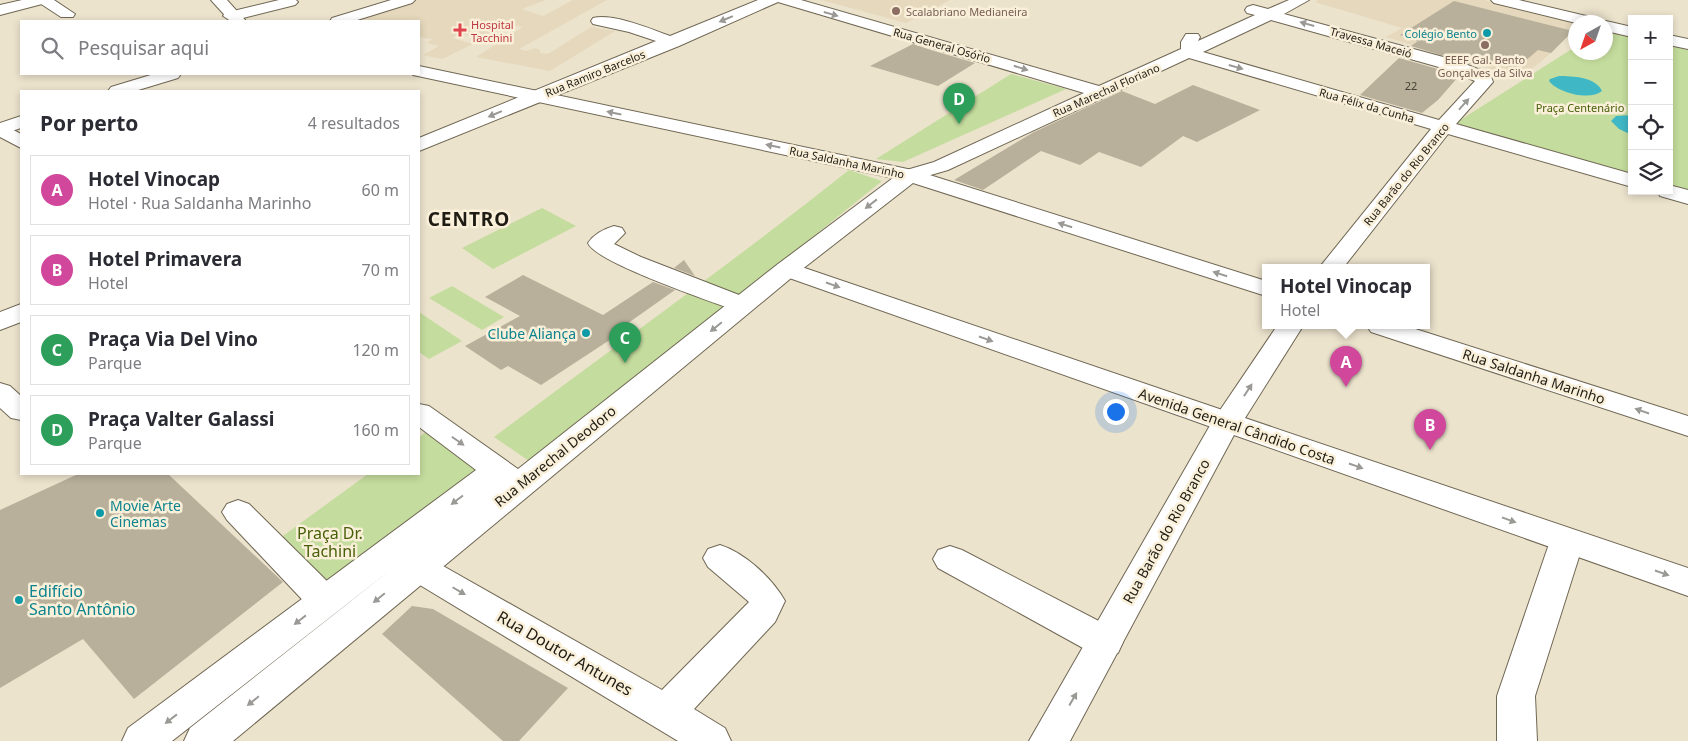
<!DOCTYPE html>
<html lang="pt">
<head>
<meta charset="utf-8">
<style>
	:root { --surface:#fff; --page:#f7f7f7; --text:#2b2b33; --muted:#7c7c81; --line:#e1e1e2; --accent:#b45309 }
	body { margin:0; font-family:"Noto Sans",sans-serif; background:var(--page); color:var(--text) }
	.controls { position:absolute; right:15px; top:15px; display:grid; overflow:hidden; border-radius:0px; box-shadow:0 2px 8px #0003 }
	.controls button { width:45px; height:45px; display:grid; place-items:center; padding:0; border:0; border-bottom:1px solid var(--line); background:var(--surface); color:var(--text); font:25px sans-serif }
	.compass { position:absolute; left:1568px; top:15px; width:45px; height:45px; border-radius:50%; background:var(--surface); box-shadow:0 2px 8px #0003; rotate:220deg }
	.you { position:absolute; left:1115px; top:411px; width:18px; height:18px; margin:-12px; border:4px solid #fff; border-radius:50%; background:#1a73e8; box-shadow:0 0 0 8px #1a73e833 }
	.badge { display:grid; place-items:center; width:32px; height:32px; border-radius:50%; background:var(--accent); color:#fff; font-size:16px; font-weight:700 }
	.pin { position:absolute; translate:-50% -41px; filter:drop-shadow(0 1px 2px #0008) }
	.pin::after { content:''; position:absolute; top:26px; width:18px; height:15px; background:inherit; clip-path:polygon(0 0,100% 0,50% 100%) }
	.popup { position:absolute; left:1262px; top:264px; width:168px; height:65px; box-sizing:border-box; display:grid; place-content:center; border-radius:0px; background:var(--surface); filter:drop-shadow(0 1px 4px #0005); font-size:16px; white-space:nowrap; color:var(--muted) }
	.popup b { font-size:19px; color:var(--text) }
	.popup::after { content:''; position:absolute; left:50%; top:100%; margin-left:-10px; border:10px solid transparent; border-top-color:var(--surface) }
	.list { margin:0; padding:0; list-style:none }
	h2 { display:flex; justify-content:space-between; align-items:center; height:65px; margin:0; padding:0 20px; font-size:21px }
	h2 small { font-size:16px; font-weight:400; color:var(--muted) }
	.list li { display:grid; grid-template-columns:32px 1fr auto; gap:15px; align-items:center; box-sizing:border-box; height:70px; margin:0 10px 10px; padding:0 10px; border:1px solid var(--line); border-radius:0px }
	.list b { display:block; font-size:19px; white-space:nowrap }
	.list p { margin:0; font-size:16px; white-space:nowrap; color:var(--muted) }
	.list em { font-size:16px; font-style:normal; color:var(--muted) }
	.icon { flex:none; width:28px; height:28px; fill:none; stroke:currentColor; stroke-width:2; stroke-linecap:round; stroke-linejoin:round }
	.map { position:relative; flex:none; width:1688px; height:741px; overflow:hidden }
	.search { position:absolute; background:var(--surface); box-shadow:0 2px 8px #0003; left:20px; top:20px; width:400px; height:55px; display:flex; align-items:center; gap:12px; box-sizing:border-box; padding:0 18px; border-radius:0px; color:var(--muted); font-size:19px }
	.panel { position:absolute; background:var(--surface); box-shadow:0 2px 8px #0003; left:20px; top:90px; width:400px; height:385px; border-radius:0px }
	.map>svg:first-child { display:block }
	.built { fill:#e5d8bc }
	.green { fill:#c4dc9d }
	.water { fill:#3fb7c5 }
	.building { fill:#b9b09b }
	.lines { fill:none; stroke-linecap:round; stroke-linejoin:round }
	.minor-casing { stroke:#706754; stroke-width:2 }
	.major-casing { stroke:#706754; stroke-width:2 }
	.minor { fill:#fff; fill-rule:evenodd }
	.major { fill:#fff; fill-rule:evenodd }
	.oneway { fill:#9a9995 }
	.education-dot { fill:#8d6e63; stroke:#faf0da; stroke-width:2 }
	.health-dot { fill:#e0444e; stroke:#faf0da; stroke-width:2 }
	.culture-dot { fill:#0f9aa8; stroke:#faf0da; stroke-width:2 }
	.labels { text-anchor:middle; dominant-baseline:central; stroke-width:5; stroke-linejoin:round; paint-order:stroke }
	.far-education-label { font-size:11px; fill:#785e54; stroke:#faf0da; text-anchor:start }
	.far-health-label { font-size:11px; fill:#be3a42; stroke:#faf0da; text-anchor:start }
	.far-culture-label { font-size:11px; fill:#0d838f; stroke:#faf0da; text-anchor:end }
	.far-street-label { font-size:11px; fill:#1f1c14; stroke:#faf0da }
	.number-label { font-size:11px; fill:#464136 }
	.far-park-label { font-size:11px; fill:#475f09; stroke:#faf0da }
	.culture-label { font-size:14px; fill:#0d838f; stroke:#faf0da; text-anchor:end }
	.street-label { font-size:14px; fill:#1f1c14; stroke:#faf0da }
	.near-park-label { font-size:16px; fill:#475f09; stroke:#faf0da }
	.near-culture-label { font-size:16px; fill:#0d838f; stroke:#faf0da; text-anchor:start }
	.near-street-label { font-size:16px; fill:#1f1c14; stroke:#faf0da }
	.district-label { font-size:19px; font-weight:bold; letter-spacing:1px; fill:#1f1c14; stroke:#faf0da }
</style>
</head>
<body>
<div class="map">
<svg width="1688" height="741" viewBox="0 0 1688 741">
	<rect width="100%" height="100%" fill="#ece3cd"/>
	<path class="built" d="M 413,0 L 546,0 L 522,9 L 543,16 L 573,0 L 607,0 L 519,49 L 526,51 L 535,48 L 540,50 L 540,53 L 548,54 L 591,27 L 615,31 L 550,71 L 476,57 L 523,27 L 514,25 L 477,39 L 461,33 L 452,38 L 473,44 L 442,59 L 423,55 L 439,46 L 427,43 L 432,39 L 419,37 L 419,21 L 348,21 Z
		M 821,0 L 950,0 L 906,23 Z
		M 1318,0 L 1484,0 L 1578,22 L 1576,22 L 1575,29 L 1551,53 L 1521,78 L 1386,37 L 1402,28 L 1315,2 Z"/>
	<path class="green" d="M 1606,30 L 1632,37 L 1632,176 L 1454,124 L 1575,47 L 1576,52 L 1606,52 Z
		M 1669,45 L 1688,50 L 1688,193 L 1669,187 Z
		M 1011,74 L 1066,89 L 903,162 L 876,159 Z
		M 849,170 L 882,181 L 532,463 L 494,437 C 613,348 733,262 849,170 Z
		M 542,208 L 576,226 L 493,269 L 462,248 Z
		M 452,286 L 504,317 L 482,330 L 429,298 Z
		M 419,312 L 462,341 L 429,359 L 419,352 Z
		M 430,429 L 485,469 L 325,587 L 276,541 L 368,474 L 419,474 L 419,437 Z"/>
	<path class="water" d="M 1559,76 C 1572,76 1596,77 1602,91 C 1590,101 1558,93 1549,81 L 1550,79 Z
		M 1632,115 L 1632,135 L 1619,129 L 1611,121 L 1616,116 Z"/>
	<path class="building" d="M 1454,1 L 1573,31 L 1551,53 L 1538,50 L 1516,69 L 1476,57 L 1470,64 L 1411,46 L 1418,41 L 1400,35 Z
		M 913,44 L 931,50 L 975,63 L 938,86 L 870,66 Z
		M 1399,58 L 1445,71 L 1459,76 L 1438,100 L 1422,113 L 1360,95 Z
		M 1193,85 L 1260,110 L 1197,142 L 1183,136 L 1141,167 L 1099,152 L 1080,165 L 1041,151 L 983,190 L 954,180 L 1034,132 L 1122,91 L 1155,104 Z
		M 684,260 L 695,276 L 674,268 Z
		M 523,275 L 603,315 L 653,282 L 675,290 L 624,326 L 628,328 L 541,385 L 508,366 L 501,370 L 465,346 L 520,316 L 485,297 Z
		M 78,474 L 168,474 L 283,582 L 134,699 L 83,639 L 0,688 L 0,510 Z
		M 412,606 L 433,609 L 568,688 L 519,741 L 503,741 L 382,634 Z"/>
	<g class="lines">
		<defs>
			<path id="minor" d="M 35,0 L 54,0 L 75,14 L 73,17 L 61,17 Z
				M 279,0 L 296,0 L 298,2 L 295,5 L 231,21 L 223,16 L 225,13 Z
				M 391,0 L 415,0 L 412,3 L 354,21 L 330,21 L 332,18 Z
				M 758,0 L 801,0 L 1099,86 L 1181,49 L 1181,42 L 1186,34 L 1198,34 L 1200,37 L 1198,41 L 1255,15 L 1247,13 L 1245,10 L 1247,7 L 1253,5 L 1268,9 L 1289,0 L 1309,0 L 1284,14 L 1458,61 L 1490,74 L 1493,82 L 1456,124 L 1632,174 L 1632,187 L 1448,134 L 1343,268 L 1319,268 L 1431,129 L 1189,58 L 948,170 L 910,181 L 903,179 L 899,175 L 903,171 L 934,162 L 1084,93 L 778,2 L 679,46 L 419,151 L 419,138 L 656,41 L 629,32 L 593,24 L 591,21 L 593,18 C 613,13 651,29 670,36 ZM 1271,20 L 1446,69 L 1475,81 L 1439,120 L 1203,52 Z
				M 1491,0 L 1519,0 L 1599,19 L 1601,22 L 1576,23 L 1494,3 Z
				M 1606,21 L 1632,27 L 1632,37 L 1606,31 L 1606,22 L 1601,22 Z
				M 1669,35 L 1688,39 L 1688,49 L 1669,45 Z
				M 154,74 L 181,74 L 178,78 L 135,91 L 108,91 L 111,87 Z
				M 21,116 L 21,128 L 0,135 L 0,123 Z
				M 1669,185 L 1688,190 L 1688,204 L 1660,196 L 1657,191 L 1669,191 Z
				M 614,226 L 622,228 L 625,233 L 614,244 L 641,257 L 752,300 L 756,305 L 752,310 L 743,313 L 734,310 C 710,301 595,262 588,243 C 594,234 604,229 614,226 Z
				M 787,262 L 1237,415 L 1242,422 L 1237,429 L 1227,432 L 1217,429 L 778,274 L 775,269 L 778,264 Z
				M 21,304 L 21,322 L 0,330 L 0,312 Z
				M 0,383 L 10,386 L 21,396 L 21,420 L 11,418 L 0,408 Z
				M 238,500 L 249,504 L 337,591 L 343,601 L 337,611 L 325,615 L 313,611 L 227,520 L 222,512 L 227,504 Z
				M 1567,528 L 1579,532 L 1584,541 L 1535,696 L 1537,741 L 1497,741 L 1497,696 L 1550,541 L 1555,532 Z
				M 720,545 C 745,553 772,578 785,601 L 775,622 L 694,709 L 725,728 L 731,741 L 678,741 L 405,576 L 400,567 L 405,558 L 417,554 L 429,558 L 662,690 L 749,602 L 708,567 L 703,558 L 708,549 Z
				M 950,546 L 962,550 L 1118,631 L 1123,642 L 1118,653 L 1105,657 L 1092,653 L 938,568 L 933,559 L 938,550 Z"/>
			<path id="major" d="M 22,0 L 49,0 L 46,3 L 0,15 L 0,5 Z
				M 211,0 L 227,0 L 246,21 L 230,21 Z
				M 419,66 L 917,171 L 1266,281 L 1266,296 L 913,183 L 796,274 L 233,741 L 184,741 L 190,728 L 393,568 L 172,741 L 122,741 L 128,728 L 476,470 L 419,427 L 419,404 L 429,406 L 518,469 L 778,264 L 893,178 L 413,75 L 419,74 Z
				M 0,123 L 21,134 L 21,148 L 0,137 Z
				M 1277,326 L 1303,326 L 1245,418 L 1688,568 L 1688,596 L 1234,435 L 1070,741 L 1029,741 L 1212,422 Z
				M 1367,326 L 1406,326 L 1688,416 L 1688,436 L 1371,332 Z"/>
		</defs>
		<use href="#minor" class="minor-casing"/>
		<use href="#major" class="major-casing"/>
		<use href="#minor" class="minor"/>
		<use href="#major" class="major"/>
	</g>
	<defs><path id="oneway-solid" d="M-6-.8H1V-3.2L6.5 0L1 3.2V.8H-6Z" transform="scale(1.25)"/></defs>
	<g class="oneway">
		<use href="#oneway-solid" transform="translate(831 14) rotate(16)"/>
		<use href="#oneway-solid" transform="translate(726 19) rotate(157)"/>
		<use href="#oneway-solid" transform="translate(1307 24) rotate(-164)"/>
		<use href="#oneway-solid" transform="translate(1236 67) rotate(16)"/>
		<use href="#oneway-solid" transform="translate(1021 68) rotate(17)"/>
		<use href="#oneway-solid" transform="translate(1464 104) rotate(-48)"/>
		<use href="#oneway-solid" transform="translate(614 113) rotate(-168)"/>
		<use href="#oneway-solid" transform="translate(495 114) rotate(157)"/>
		<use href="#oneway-solid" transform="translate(773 146) rotate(-168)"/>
		<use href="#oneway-solid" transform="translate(871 204) rotate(142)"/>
		<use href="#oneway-solid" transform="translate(1065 225) rotate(-162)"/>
		<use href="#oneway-solid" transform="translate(1220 274) rotate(-162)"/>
		<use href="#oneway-solid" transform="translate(833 285) rotate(19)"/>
		<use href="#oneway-solid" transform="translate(716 327) rotate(141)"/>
		<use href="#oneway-solid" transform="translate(986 339) rotate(19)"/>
		<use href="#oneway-solid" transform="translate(1248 390) rotate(-57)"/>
		<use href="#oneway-solid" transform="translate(1642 411) rotate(-161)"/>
		<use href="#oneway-solid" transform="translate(458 441) rotate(35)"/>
		<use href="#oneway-solid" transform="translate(1356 466) rotate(19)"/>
		<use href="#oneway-solid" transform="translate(457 500) rotate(143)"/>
		<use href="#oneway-solid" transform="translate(1509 520) rotate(20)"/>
		<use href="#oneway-solid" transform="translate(1662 573) rotate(19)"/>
		<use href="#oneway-solid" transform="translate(459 591) rotate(30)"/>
		<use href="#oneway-solid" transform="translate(379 598) rotate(141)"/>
		<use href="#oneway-solid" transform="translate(300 620) rotate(142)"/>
		<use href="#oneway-solid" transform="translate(1073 699) rotate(-60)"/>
		<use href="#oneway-solid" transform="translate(253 701) rotate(141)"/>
		<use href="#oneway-solid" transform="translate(171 719) rotate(142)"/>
	</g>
	<g class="education-dot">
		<circle cx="896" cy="11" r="5"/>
		<circle cx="1485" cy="45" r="5"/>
	</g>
	<path class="health-dot" d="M457.5 22.5h5v5h5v5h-5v5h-5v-5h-5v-5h5z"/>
	<g class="culture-dot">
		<circle cx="1487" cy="33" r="5"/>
		<circle cx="586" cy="333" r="5"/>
		<circle cx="100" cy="513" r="5"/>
		<circle cx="19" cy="600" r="5"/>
	</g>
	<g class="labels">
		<g class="far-education-label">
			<text x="906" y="11">Scalabriano Medianeira</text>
			<text x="1485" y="59" text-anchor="middle">EEEF Gal. Bento<tspan x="1485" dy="13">Gonçalves da Silva</tspan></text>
		</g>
		<g class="far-health-label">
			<text x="471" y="24">Hospital<tspan x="471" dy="13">Tacchini</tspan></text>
		</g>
		<g class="far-culture-label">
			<text x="1477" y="33">Colégio Bento</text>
		</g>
		<g class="far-street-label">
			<text transform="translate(1371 42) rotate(16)">Travessa Maceió</text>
			<text transform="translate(942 45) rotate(16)">Rua General Osório</text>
			<text transform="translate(595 73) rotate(-22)">Rua Ramiro Barcelos</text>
			<text transform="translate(1106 90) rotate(-24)">Rua Marechal Floriano</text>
			<text transform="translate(1367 105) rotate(16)">Rua Félix da Cunha</text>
			<text transform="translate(847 162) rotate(12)">Rua Saldanha Marinho</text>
			<text transform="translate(1406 174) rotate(-51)">Rua Barão do Rio Branco</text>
		</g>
		<g class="number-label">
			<text x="1411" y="85">22</text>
		</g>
		<g class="far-park-label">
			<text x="1580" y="107">Praça Centenário</text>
		</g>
		<g class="culture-label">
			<text x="576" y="333">Clube Aliança</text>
			<text x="110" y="505" text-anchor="start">Movie Arte<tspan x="110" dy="16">Cinemas</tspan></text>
		</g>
		<g class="street-label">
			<text transform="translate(1534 376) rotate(18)">Rua Saldanha Marinho</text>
			<text transform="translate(1237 426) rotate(19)">Avenida General Cândido Costa</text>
			<text transform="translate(555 456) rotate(-39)">Rua Marechal Deodoro</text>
			<text transform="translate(1166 531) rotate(-61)">Rua Barão do Rio Branco</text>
		</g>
		<g class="near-park-label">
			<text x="330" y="533">Praça Dr.<tspan x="330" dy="18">Tachini</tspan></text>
		</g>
		<g class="near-culture-label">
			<text x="29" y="591">Edifício<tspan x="29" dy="18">Santo Antônio</tspan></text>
		</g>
		<g class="near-street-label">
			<text transform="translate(565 653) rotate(30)">Rua Doutor Antunes</text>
		</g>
		<g class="district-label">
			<text x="469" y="219">CENTRO</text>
		</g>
	</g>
</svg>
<div class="controls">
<button>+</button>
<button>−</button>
<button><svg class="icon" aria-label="locate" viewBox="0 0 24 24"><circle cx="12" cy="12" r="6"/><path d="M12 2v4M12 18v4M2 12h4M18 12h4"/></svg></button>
<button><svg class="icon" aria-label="layers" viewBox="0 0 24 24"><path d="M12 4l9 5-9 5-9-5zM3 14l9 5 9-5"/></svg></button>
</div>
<svg class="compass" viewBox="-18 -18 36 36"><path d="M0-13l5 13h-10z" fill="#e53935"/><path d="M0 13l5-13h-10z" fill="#7c7c81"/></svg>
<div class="you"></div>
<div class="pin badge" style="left:1346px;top:387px;background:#d1479c">A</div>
<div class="popup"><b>Hotel Vinocap</b>Hotel</div>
<div class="pin badge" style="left:1430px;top:450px;background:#d1479c">B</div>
<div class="pin badge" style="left:625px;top:363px;background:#2e9e5b">C</div>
<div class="pin badge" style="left:959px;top:124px;background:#2e9e5b">D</div>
<div class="search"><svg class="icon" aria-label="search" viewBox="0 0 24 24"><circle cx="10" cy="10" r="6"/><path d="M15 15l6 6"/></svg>Pesquisar aqui</div>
<section class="panel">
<h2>Por perto<small>4 resultados</small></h2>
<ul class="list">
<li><span class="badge" style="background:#d1479c">A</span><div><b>Hotel Vinocap</b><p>Hotel · Rua Saldanha Marinho</p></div><em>60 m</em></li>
<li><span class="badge" style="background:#d1479c">B</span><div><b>Hotel Primavera</b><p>Hotel</p></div><em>70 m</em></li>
<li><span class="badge" style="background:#2e9e5b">C</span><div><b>Praça Via Del Vino</b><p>Parque</p></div><em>120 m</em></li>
<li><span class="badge" style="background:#2e9e5b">D</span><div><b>Praça Valter Galassi</b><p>Parque</p></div><em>160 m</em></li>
</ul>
</section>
</div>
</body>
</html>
